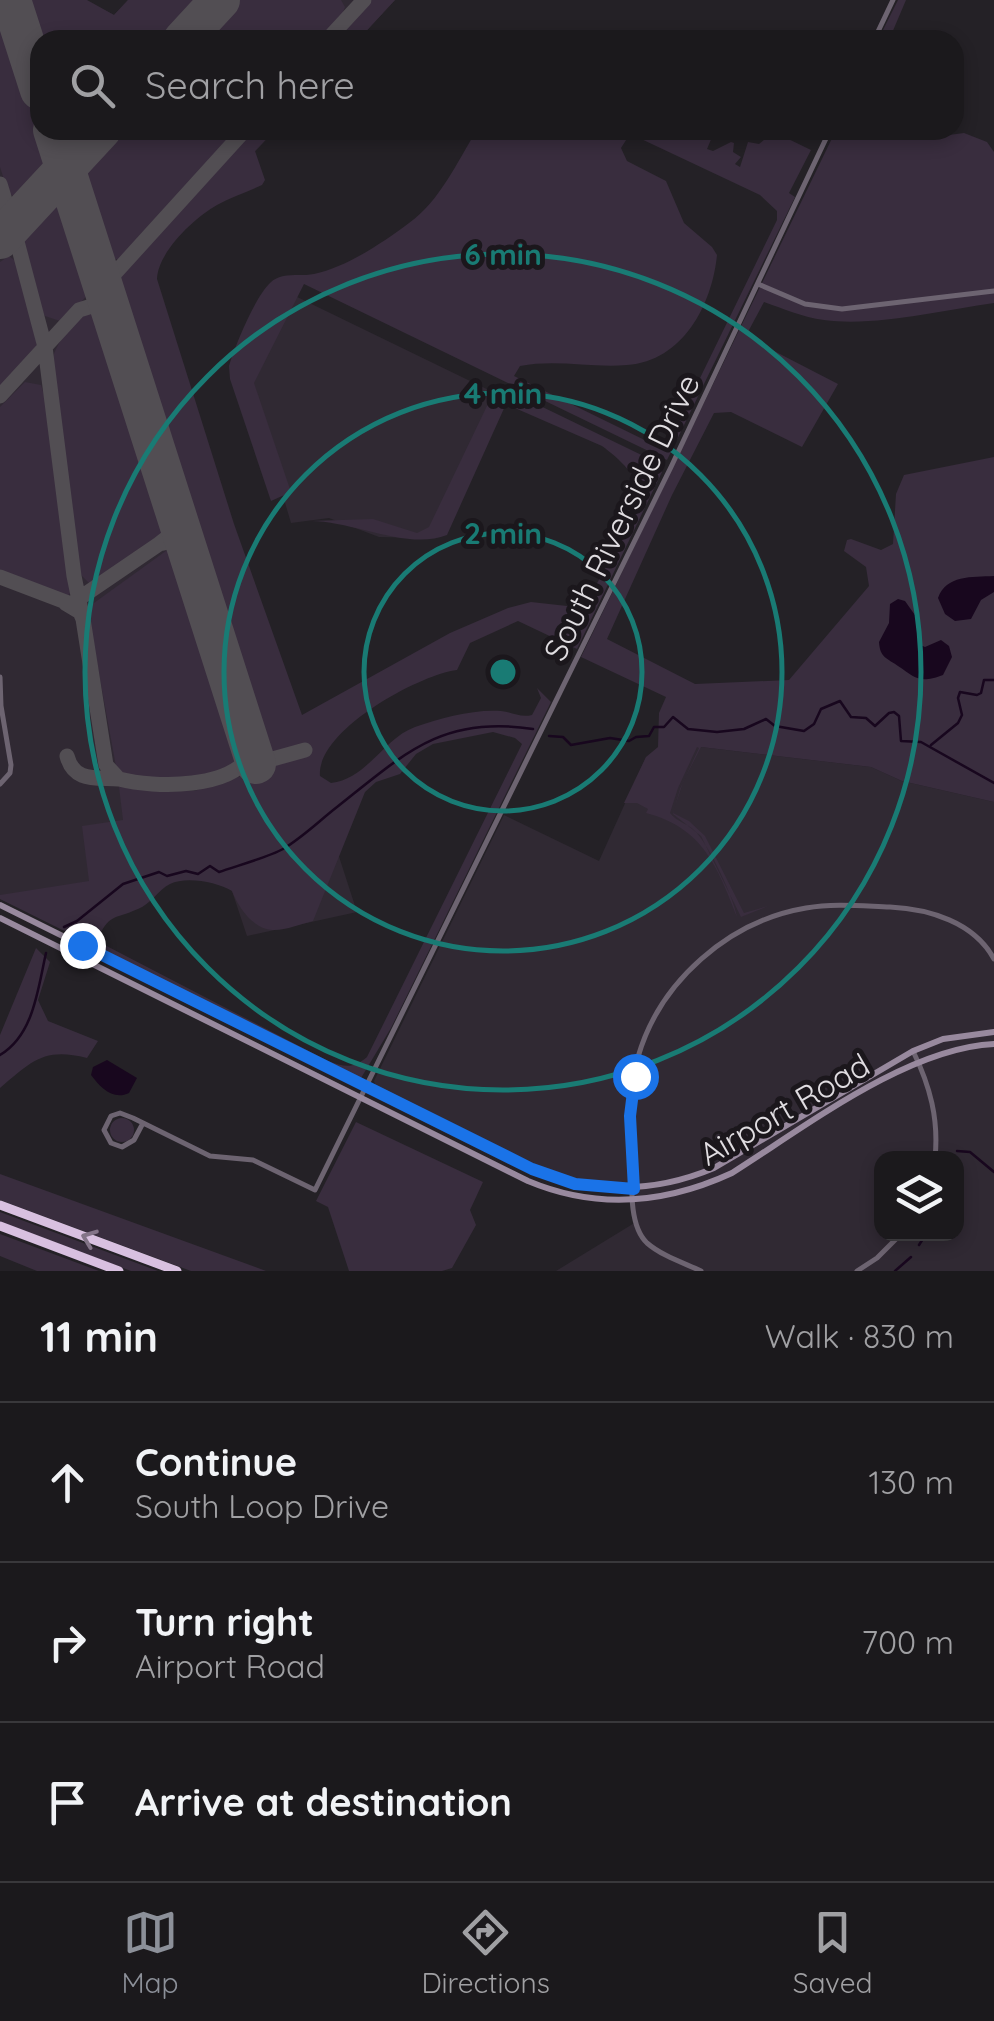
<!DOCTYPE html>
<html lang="en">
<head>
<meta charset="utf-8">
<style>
	:root { --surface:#1b191c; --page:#242225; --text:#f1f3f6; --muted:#a0a0a3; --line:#39383b; --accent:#8c9099 }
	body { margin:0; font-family:Quicksand,sans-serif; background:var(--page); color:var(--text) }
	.controls { position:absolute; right:30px; bottom:30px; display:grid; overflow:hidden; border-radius:20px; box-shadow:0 5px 15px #0003 }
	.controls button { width:90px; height:90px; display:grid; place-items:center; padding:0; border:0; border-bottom:2px solid var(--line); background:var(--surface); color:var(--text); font:50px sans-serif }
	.stop { position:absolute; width:30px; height:30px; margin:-22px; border:8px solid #1a73e8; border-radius:50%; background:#fff }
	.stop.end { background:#1a73e8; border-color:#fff; box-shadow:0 2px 10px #0008 }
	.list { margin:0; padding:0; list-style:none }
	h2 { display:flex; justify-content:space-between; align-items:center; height:130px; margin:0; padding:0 40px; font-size:42px }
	h2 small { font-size:32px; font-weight:400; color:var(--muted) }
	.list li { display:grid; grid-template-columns:65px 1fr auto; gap:30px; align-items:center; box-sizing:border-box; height:160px; padding:0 40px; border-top:2px solid var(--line) }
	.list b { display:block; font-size:38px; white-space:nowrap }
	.list p { margin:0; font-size:32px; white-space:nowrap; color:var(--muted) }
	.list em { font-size:32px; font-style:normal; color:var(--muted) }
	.icon { flex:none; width:55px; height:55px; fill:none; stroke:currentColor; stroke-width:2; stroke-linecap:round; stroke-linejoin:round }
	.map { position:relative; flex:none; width:994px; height:1271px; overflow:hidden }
	.search { position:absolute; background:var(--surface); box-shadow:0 5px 15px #0003; left:30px; right:30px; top:30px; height:110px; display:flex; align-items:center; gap:25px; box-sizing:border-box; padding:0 35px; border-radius:30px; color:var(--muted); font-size:38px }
	.sheet { height:610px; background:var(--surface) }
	nav { display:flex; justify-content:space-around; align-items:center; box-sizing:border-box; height:140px; border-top:2px solid var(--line); background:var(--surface); font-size:28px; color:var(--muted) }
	nav a { display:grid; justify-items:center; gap:5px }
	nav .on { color:var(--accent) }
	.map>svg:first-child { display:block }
	.built { fill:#302933; fill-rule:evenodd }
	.green { fill:#392d3e; fill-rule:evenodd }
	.water { fill:#18071e }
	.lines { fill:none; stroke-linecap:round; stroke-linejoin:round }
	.stream { stroke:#18071e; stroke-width:2.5 }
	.taxiway { stroke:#524e53; stroke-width:15 }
	.runway { stroke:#524e53; stroke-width:40 }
	.minor { stroke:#6d6471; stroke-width:5 }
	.secondary { stroke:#98899e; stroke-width:6 }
	.motorway { stroke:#d8c0e0; stroke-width:9 }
	.oneway { stroke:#837488 }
	.route { stroke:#1a73e8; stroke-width:12 }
	.ring { fill:none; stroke:#197b74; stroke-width:5 }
	.labels { text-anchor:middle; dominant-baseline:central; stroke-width:10; stroke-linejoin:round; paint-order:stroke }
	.street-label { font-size:32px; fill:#e0dde1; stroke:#1b171c }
	.centre { fill:#197b74; stroke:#1b171c; stroke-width:5 }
	.ring-label { font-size:30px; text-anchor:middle; font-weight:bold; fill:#197b74; stroke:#1b171c; stroke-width:10; stroke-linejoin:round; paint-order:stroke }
</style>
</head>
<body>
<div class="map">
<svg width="994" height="1271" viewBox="0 0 994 1271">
	<rect width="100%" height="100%" fill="#242126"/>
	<path class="built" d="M 0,0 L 85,0 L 114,15 L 128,0 L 395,0 L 358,40 L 40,40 L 40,130 L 275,130 L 148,268 L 357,912 L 247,936 L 221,858 L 39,917 L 0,899 Z
		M 293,295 L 501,396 L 426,538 L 379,537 L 329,518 L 291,523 L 250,384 Z
		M 676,744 L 871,767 L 902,781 L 994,802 L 994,1271 L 556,1271 L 636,1222 L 633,1189 L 547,1174 L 376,1088 L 374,1081 L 504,815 L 599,861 L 646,757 ZM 882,1158 L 956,1158 L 956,1234 L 882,1234 Z"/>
	<path class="green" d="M 0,0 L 53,164 L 19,201 L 8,192 L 0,167 Z
		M 22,0 L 87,0 L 114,15 L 128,0 L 202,0 L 166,40 L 40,40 L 40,56 Z
		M 239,0 L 341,0 L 345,7 L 340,20 L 322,40 L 203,40 Z
		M 372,0 L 395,0 L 358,40 L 336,40 Z
		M 898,0 L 906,0 L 889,40 L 878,40 Z
		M 121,130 L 239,130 L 120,259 L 105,259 L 79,177 Z
		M 252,130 L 275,130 L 255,151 L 265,180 L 262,185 C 247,192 231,197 217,205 C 194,218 158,252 157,279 L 234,524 L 302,715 L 450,633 L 508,608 L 531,602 L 576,607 L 591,594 L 639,508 C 647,483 621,460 602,446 L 506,404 L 447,535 C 408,551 351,520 309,521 L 373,519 L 417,533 L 429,527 L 497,385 L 658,463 L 662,472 L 577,649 L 518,621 L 470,643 L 457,670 C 418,675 316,731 320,776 L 331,783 C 367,779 384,738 415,727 C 441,718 474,709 501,711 C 512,712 520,718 532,715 L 541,698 L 537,688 L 551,702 L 391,1028 L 361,1078 L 0,899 L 0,895 L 89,881 L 82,826 L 123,820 L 119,787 L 194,791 L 306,756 L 303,747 L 273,756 L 264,756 L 112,285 ZM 493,732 L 515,738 L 522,744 L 367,1057 C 353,1069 345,1067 328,1061 L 97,941 C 109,913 113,920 138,909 C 151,904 158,890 170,884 C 186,876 217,882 232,891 C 238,907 253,929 272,930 C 284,931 301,924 313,921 L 365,792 L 376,782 L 400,774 L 416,754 L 433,744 Z
		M 477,130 L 715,130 L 707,149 L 713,151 L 731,142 L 734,143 L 733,152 L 741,157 L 735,164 L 740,167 L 748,142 L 759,144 L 774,132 L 811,150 L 789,193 L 795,197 L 667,460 L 304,284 L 254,383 L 291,492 L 271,501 L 230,379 L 229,366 C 235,346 255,297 270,283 C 282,271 299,277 314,274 C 347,267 382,243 409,223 C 440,201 457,162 477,130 ZM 628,137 L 637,137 L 760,195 L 777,211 L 777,220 L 665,450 L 514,376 L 520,366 C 556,359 591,368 627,365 C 683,361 712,305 717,255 L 712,247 L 684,223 L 666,181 L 627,161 L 621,148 Z
		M 836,130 L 909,130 L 926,138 L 964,133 L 987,142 L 994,152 L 994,303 C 942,310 876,327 824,320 C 802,317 784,309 764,302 L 749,330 L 755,341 L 838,384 L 802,447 L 731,412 L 714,413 L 672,495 L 607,639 L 695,684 L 789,680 L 869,586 L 866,567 L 844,551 L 847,540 L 851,539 L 881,550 L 893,544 L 896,494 L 904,475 L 994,457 L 994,802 L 902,781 L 871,767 L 701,747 L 683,782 L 673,813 L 689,821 L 705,836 L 744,913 L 768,906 L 741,917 L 701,836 L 673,814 L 680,789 L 699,748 L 697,747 L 678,788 L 670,813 C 677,822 687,823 695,831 C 710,846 734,899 737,917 C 717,866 703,828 646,813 L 648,809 L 637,803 L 624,803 L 646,757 L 658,747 L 659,713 L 666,697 L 581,657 Z
		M 62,194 L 92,289 L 69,317 L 60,321 L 45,316 L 40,308 L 21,237 Z
		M 9,256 L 17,262 L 37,345 L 29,360 L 0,391 L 0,262 Z
		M 91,312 L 101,314 L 171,530 L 104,579 L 89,583 L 80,574 L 78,562 L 53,357 C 58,340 75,319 91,312 Z
		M 25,382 L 41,385 L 47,404 L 71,592 L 66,599 L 0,573 L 0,407 Z
		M 170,548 L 177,551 L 245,759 C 210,785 167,779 126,776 L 117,772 L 87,608 Z
		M 36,948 L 50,962 L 38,1000 L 48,1021 L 98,1041 L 87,1058 C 44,1047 32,1061 0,1088 L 0,1035 Z
		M110 1130a12 12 0 1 1 24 0a12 12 0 1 1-24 0Z
		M 356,1122 L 483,1182 L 470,1210 L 476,1225 L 452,1268 L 442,1271 L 349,1271 L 328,1207 L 316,1201 Z
		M 0,1174 L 266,1271 L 191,1271 L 0,1200 Z
		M 0,1212 L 158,1271 L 131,1271 L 0,1222 Z
		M 0,1234 L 99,1271 L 37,1271 L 0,1256 Z"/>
	<path class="water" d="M 994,576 L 994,592 L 981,600 L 971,619 L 955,621 L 945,614 L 938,598 C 946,575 972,577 994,576 Z
		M 898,599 L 905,601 L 917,618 L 918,644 L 925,647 L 941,640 L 949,646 L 952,657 L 943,675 C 919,684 916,678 898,666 C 887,658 880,658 879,642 L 889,623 L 890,604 Z
		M 107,1060 L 137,1078 L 129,1093 C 113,1101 100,1087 91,1075 L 93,1067 Z"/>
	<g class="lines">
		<path class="stream" d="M 549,736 L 563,737 L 571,745 L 610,738 L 629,741 L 636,737 L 649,736 L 654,727 L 664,727 L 673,717 L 688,729 L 717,732 L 744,729 L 766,719 L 775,726 L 804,731 L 814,724 L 821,709 L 840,701 L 851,717 L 866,718 L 875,726 L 889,713 L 894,712 L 899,716 L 901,741 L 921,742 L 994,783
			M 931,745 L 958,723 L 962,715 L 958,698 L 960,692 L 977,695 L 981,693 L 984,680 L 994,680
			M 64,927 L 77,921 L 123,884 L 159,872 L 167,876 L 186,871 L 198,874 L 210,866 L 219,872 C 236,866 269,857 283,849 C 303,837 319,821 337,807 C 404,754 442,715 533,729
			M 0,1055 C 34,1035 38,988 46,953
			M 957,1151 L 970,1152 L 994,1172
			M 919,1245 L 926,1234
			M 895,1271 L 911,1257"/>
		<path class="taxiway" d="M 327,40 L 364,0
			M 58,179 L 19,220 L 15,234 L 45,347 L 74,576 L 81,610
			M 0,184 L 8,210
			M 79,217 L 98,277 L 95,292
			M 123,346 L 106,293 L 107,282 L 245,130
			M 0,396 L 79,310 L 95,305 L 106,310 L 112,319
			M 159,466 L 176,525 L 173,533 L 159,544
			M 0,577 L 71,604 L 159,544 L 169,542 L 185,549 L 205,607
			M 65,603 L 80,612 L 83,619 L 106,765 L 119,779 C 154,788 235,790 252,751 L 269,760 L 305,750
			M 67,756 C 74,783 97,777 119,779"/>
		<path class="runway" d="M 11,0 L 40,90
			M 183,40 L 220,0
			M 53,130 L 256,764
			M 0,239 L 101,130"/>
		<path class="minor" d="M 874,40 L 893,0
			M 758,284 L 805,304 L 842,309 L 994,291
			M 0,677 L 1,706 L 11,765 L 10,773 L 0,784
			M 913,1051 C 930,1086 939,1119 935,1158
			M 143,1123 L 134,1140 L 122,1147 L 111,1143 L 104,1130 L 111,1116 L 120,1113 L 133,1118 L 210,1156 L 253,1160 L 315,1190 L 671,467 L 830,130
			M 701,1271 C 684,1263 662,1256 647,1243 C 626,1223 633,1174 632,1147 C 630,1117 630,1086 638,1057 C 660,981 729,921 806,908 C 834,903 862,906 890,907 C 929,909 974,922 994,959
			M 857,1271 L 877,1258 L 901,1234"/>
		<path class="secondary" d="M 0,905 L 532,1169 C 595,1193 652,1194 714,1168 L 913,1051 L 943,1039 L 994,1032
			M 0,918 L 528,1181 C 597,1210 665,1204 732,1173 C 805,1127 907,1048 994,1044"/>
		<path class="motorway" d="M 0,1205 L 177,1271
			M 0,1226 L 119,1271"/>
	</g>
	<defs><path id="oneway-chevron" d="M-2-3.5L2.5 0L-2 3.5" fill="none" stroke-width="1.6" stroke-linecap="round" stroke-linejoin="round" transform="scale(2.5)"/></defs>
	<use class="oneway" href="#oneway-chevron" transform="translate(89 1238) rotate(-159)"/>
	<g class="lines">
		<path class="route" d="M 82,945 L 532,1169 L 575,1184 L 634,1189 L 630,1116 L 635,1076"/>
	</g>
	<g class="ring">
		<circle cx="503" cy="672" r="139"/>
		<circle cx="503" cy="672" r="279"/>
		<circle cx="503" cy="672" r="418"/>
	</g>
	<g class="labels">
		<g class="street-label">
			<text transform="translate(621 517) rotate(-64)">South Riverside Drive</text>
			<text transform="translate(784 1109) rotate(-30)">Airport Road</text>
		</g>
	</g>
	<circle cx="503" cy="672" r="15" class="centre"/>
	<g class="ring-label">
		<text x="503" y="265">6 min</text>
		<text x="503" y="404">4 min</text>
		<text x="503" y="544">2 min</text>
	</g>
</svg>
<div class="controls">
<button><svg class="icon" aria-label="layers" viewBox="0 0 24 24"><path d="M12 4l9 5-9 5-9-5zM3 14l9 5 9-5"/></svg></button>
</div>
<div class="stop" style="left:635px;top:1076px"></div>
<div class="stop end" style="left:82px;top:945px"></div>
<div class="search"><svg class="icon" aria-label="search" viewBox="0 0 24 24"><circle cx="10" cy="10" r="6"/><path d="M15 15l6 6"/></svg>Search here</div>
</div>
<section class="sheet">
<h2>11 min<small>Walk · 830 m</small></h2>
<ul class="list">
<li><svg class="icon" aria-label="ahead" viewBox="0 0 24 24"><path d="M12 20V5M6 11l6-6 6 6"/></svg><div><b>Continue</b><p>South Loop Drive</p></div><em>130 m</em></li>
<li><svg class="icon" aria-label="right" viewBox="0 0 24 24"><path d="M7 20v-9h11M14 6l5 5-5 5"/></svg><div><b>Turn right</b><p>Airport Road</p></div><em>700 m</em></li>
<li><svg class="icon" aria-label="arrive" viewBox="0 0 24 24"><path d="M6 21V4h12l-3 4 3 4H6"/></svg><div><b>Arrive at destination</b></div></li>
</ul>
</section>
<nav>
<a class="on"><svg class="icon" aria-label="map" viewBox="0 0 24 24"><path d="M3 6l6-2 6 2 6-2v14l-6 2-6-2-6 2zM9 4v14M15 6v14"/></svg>Map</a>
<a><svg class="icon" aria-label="directions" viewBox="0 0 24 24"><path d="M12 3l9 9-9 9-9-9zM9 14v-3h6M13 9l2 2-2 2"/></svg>Directions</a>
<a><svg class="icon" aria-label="saved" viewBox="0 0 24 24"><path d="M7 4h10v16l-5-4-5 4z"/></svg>Saved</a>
</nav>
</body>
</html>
